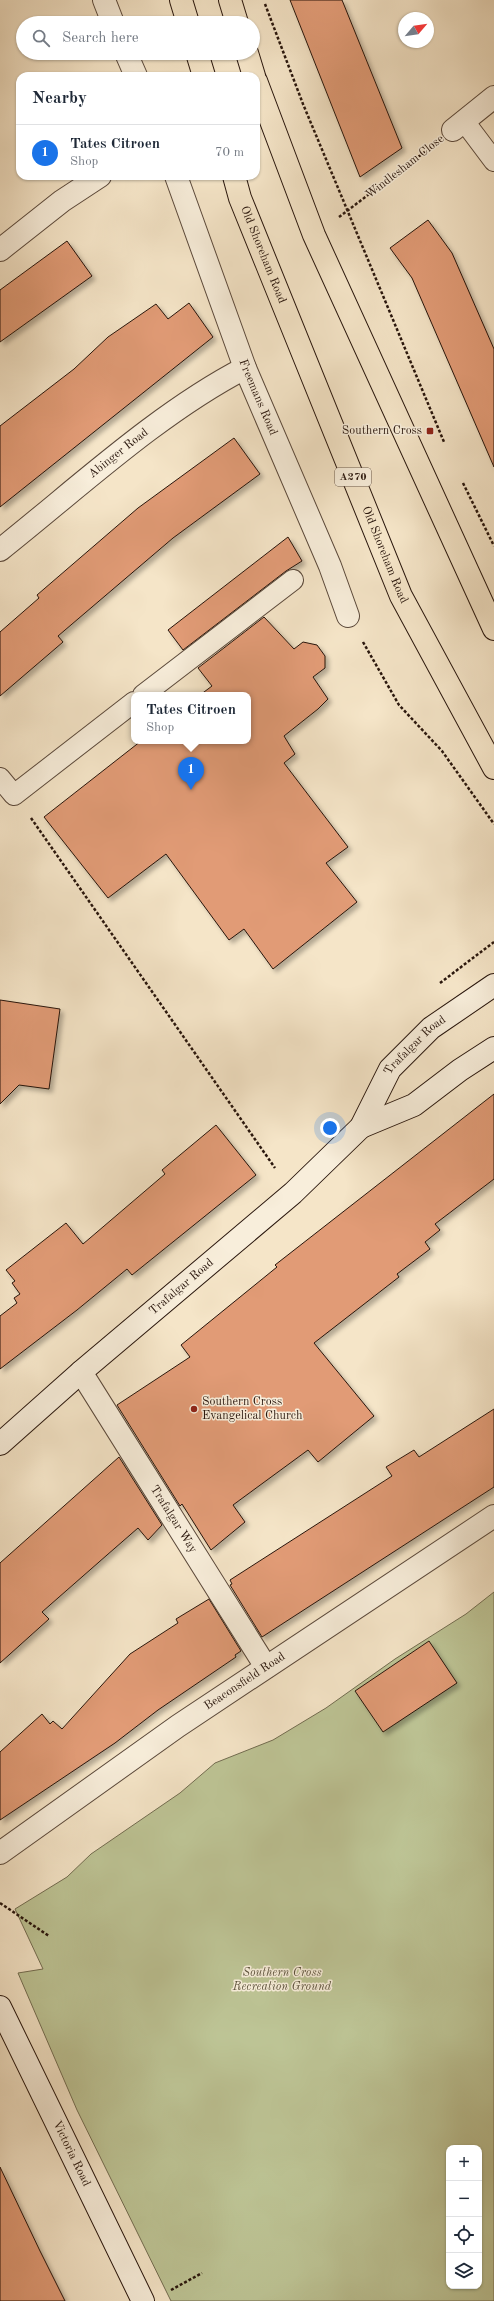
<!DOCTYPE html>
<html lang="en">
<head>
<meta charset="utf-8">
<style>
	:root { --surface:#fff; --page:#f2f2f3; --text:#1f2937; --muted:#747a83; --line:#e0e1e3; --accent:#1a73e8 }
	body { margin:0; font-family:"Old Standard TT",serif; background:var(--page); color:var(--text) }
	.controls { position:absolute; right:12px; bottom:12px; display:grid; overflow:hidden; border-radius:8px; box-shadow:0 1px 3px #0004 }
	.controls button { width:36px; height:36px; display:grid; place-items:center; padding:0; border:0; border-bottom:1px solid var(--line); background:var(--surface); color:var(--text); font:20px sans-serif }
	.compass { position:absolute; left:398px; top:12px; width:36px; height:36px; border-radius:50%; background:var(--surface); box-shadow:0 1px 3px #0004; rotate:61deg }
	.you { position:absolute; left:330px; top:1128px; width:14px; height:14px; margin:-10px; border:3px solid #fff; border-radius:50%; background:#1a73e8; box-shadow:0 0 0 6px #1a73e833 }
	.badge { display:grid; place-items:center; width:26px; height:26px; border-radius:50%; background:var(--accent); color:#fff; font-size:13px; font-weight:700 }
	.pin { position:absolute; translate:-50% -33px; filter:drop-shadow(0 1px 2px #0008) }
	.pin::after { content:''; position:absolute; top:21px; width:14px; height:12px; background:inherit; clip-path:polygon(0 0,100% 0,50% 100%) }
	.popup { position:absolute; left:131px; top:692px; width:120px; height:52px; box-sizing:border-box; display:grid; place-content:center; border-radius:8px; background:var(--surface); filter:drop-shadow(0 1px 3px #0005); font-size:13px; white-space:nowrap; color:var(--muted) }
	.popup b { font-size:15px; color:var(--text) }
	.popup::after { content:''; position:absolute; left:50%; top:100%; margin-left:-8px; border:8px solid transparent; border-top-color:var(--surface) }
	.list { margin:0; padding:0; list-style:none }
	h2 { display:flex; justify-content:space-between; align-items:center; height:52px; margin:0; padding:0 16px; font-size:17px }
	h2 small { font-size:13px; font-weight:400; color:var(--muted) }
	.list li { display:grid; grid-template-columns:26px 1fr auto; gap:12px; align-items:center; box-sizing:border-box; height:56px; padding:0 16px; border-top:1px solid var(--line) }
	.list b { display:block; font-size:15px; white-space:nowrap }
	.list p { margin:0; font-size:13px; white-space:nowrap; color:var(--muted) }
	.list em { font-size:13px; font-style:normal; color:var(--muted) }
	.icon { flex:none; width:22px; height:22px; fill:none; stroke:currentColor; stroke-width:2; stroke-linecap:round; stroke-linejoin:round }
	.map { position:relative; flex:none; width:494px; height:2301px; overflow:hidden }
	.search { position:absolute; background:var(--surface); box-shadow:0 1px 3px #0004; left:16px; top:16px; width:244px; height:44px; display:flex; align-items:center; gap:10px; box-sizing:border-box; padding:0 14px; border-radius:22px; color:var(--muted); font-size:15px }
	.panel { position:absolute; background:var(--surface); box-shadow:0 1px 3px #0004; left:16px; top:72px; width:244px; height:108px; border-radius:12px }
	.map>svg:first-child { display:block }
	.green { fill:#bdc495; stroke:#726c50; fill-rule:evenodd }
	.building { fill:#e19b76; stroke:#28150c; filter:url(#shadow) }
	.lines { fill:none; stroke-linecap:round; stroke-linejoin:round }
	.service-casing { stroke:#5b493b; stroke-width:22 }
	.minor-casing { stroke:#5b493b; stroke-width:24 }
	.secondary-casing { stroke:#28150c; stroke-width:24 }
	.primary-casing { stroke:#28150c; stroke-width:24 }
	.path { stroke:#28150c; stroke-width:2.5; stroke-dasharray:3 2; stroke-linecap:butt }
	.service { stroke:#f8eedb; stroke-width:20 }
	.minor { stroke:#f8eedb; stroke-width:22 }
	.secondary { stroke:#f8eedb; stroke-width:22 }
	.primary { stroke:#f5e5c8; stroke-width:22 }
	.poi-dot { fill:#8f2418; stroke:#f8eedb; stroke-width:1.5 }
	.labels { text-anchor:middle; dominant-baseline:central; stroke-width:3; stroke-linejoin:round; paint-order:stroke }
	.shield { fill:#f8eedb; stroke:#66564a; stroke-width:1 }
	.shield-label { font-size:11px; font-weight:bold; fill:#28150c }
	.street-label { font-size:12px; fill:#28150c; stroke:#f8eedb }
	.poi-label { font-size:12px; fill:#28150c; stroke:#f8eedb; text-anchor:end }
	.park-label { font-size:12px; font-style:italic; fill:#5c523c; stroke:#f8eedb }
</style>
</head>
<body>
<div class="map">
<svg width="494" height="2301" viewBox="0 0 494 2301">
	<defs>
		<filter id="shadow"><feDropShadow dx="3.5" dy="3.5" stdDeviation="2" flood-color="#0004"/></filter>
	</defs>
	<rect width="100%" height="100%" fill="#f5e5c8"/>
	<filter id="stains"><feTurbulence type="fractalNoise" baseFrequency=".005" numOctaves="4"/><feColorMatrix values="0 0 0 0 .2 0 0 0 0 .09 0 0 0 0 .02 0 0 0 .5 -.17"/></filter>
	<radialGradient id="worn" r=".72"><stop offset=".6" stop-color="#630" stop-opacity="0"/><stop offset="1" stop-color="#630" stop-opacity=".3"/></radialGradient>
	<path class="green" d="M 494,1592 L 494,2301 L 171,2301 L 77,2110 L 18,1973 L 43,1969 L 15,1909 L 67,1877 L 91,1854 L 180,1793 L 215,1763 L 273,1740 L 326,1708 L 395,1659 L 466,1614 ZM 449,2148 L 479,2148 L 479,2286 L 449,2286 Z"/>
	<path class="building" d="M 290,0 L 342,0 L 402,148 L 360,177 Z
		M 428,220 L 452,253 L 494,349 L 494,467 L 412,278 L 390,248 Z
		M 67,241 L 92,276 L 0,342 L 0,290 Z
		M 189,303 L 213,337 L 0,507 L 0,426 L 74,369 L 108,337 L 156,304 L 168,319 Z
		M 234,438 L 260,474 L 173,538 L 58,636 L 63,642 L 0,696 L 0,632 L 39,598 L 37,595 L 138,508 Z
		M 288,537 L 302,561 L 286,571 L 183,650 L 168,630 Z
		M 264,617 L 294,649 L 303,642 L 317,645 L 325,656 L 325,668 L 313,677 L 328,699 L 318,709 L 284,736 L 295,754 L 284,763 L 348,847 L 326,863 L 357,902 L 273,969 L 244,929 L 229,940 L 166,854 L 108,898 L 44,817 L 141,741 L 248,741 L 248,695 L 200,695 L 212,686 L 198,668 Z
		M 0,1000 L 60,1009 L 49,1089 L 19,1085 L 0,1104 Z
		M 494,1094 L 494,1179 L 435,1224 L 440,1230 L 425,1242 L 430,1249 L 397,1274 L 399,1277 L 314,1343 L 374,1416 L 318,1462 L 308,1450 L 233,1505 L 245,1522 L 211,1550 L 182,1504 L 180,1506 L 117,1405 L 190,1357 L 181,1345 L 277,1267 L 275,1265 Z
		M 216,1125 L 256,1175 L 132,1275 L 127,1269 L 77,1310 L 0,1369 L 0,1316 L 17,1303 L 14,1298 L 20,1294 L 12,1283 L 15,1281 L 6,1270 L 66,1223 L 83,1244 L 165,1174 L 162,1170 Z
		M 494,1409 L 494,1487 L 262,1637 L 230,1585 L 232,1584 L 230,1580 L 392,1476 L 386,1467 L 414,1450 L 419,1457 Z
		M 119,1457 L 162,1525 L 148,1540 L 138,1528 L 107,1555 L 42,1612 L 49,1619 L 0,1663 L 0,1563 Z
		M 209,1599 L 241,1651 L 235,1655 L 236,1657 L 158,1710 L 115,1743 L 0,1820 L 0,1752 L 42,1714 L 50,1724 L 53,1721 L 62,1729 L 130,1654 L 178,1623 L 176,1619 Z
		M 429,1641 L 457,1683 L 383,1732 L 355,1691 Z
		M 0,2167 L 40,2251 L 65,2301 L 0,2301 Z"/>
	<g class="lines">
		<defs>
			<path id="service" d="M 464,121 L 494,161
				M 143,695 L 293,580
				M 0,778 L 14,795 L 134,702"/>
			<g id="minor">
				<path d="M 104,0 L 113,23"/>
				<path d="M 126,53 L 136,76"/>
				<path d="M 453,130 L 494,97"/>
				<path id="s1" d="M 176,176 L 245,368 L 330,566 L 348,616"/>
				<path d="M 0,250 L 62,201 L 100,176"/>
				<path id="s2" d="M 0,550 C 77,489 158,413 245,368"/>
				<path id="s3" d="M 81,1372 L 266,1667"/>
				<path id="s4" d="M 0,1853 L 178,1726 L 494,1516"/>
			</g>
			<g id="secondary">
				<path d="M 361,1127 L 414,1105 L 460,1070 L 494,1048"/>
				<path id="s5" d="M 0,1444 L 81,1372 L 293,1193 L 361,1127 L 390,1069 L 431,1028 L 494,985"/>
				<path id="s6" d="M 0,2007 L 143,2301"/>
			</g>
			<g id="primary">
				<path d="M 181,0 L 188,23"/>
				<path d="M 230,0 L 237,23"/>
				<path d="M 197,53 L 204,76"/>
				<path d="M 247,53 L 254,76"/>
				<path d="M 256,81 L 314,235 L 494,629"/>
				<path id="s7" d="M 234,176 L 240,198 L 401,596 L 494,768"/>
			</g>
		</defs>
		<use href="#service" class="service-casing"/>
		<use href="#minor" class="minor-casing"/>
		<use href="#secondary" class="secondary-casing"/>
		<use href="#primary" class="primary-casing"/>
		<path class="path" d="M 265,4 L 303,104 L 444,442
			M 339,217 L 430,148
			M 463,483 L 494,546
			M 363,642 L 399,705 L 442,751 L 494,824
			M 31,818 L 275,1168
			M 440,983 L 494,942
			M 0,1903 L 49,1936
			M 171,2290 L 202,2273"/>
		<use href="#service" class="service"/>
		<use href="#minor" class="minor"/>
		<use href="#secondary" class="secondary"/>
		<use href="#primary" class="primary"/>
	</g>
	<g class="poi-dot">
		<rect x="426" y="427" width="8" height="8" rx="2"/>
		<circle cx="194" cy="1409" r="4"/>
	</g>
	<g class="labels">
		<rect class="shield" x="335" y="468" width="36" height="18" rx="3"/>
		<g class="shield-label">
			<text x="353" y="477">A270</text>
		</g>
		<g class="street-label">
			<text transform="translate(405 167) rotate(-38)">Windlesham Close</text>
			<text stroke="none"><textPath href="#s7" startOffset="84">Old Shoreham Road</textPath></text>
			<text stroke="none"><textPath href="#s1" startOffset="236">Freemans Road</textPath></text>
			<text stroke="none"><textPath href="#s2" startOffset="153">Abinger Road</textPath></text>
			<text stroke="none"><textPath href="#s7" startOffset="408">Old Shoreham Road</textPath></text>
			<text stroke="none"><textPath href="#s5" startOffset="580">Trafalgar Road</textPath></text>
			<text stroke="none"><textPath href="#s5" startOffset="240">Trafalgar Road</textPath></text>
			<text stroke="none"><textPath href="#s3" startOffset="174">Trafalgar Way</textPath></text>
			<text stroke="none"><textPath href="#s4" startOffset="299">Beaconsfield Road</textPath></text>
			<text stroke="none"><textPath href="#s6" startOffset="163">Victoria Road</textPath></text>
		</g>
		<g class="poi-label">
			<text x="422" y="431">Southern Cross</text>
			<text x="202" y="1402" text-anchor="start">Southern Cross<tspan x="202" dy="14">Evangelical Church</tspan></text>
		</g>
		<g class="park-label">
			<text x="282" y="1973">Southern Cross<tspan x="282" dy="14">Recreation Ground</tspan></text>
		</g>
	</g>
	<rect width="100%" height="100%" filter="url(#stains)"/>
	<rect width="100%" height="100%" fill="url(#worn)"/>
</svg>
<div class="controls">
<button>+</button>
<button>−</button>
<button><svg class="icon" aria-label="locate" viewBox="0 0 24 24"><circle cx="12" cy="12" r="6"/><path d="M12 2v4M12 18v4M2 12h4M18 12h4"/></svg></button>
<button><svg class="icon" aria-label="layers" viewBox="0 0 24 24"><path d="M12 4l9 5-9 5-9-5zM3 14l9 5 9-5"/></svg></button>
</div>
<svg class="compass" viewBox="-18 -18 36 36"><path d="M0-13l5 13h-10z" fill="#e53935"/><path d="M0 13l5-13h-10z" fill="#747a83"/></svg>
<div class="you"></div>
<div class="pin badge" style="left:191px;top:790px">1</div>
<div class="popup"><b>Tates Citroen</b>Shop</div>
<div class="search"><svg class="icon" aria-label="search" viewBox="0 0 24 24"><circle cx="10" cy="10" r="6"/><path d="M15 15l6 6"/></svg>Search here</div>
<section class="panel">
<h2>Nearby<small></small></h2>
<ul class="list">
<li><span class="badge">1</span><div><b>Tates Citroen</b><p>Shop</p></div><em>70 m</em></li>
</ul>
</section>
</div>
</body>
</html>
